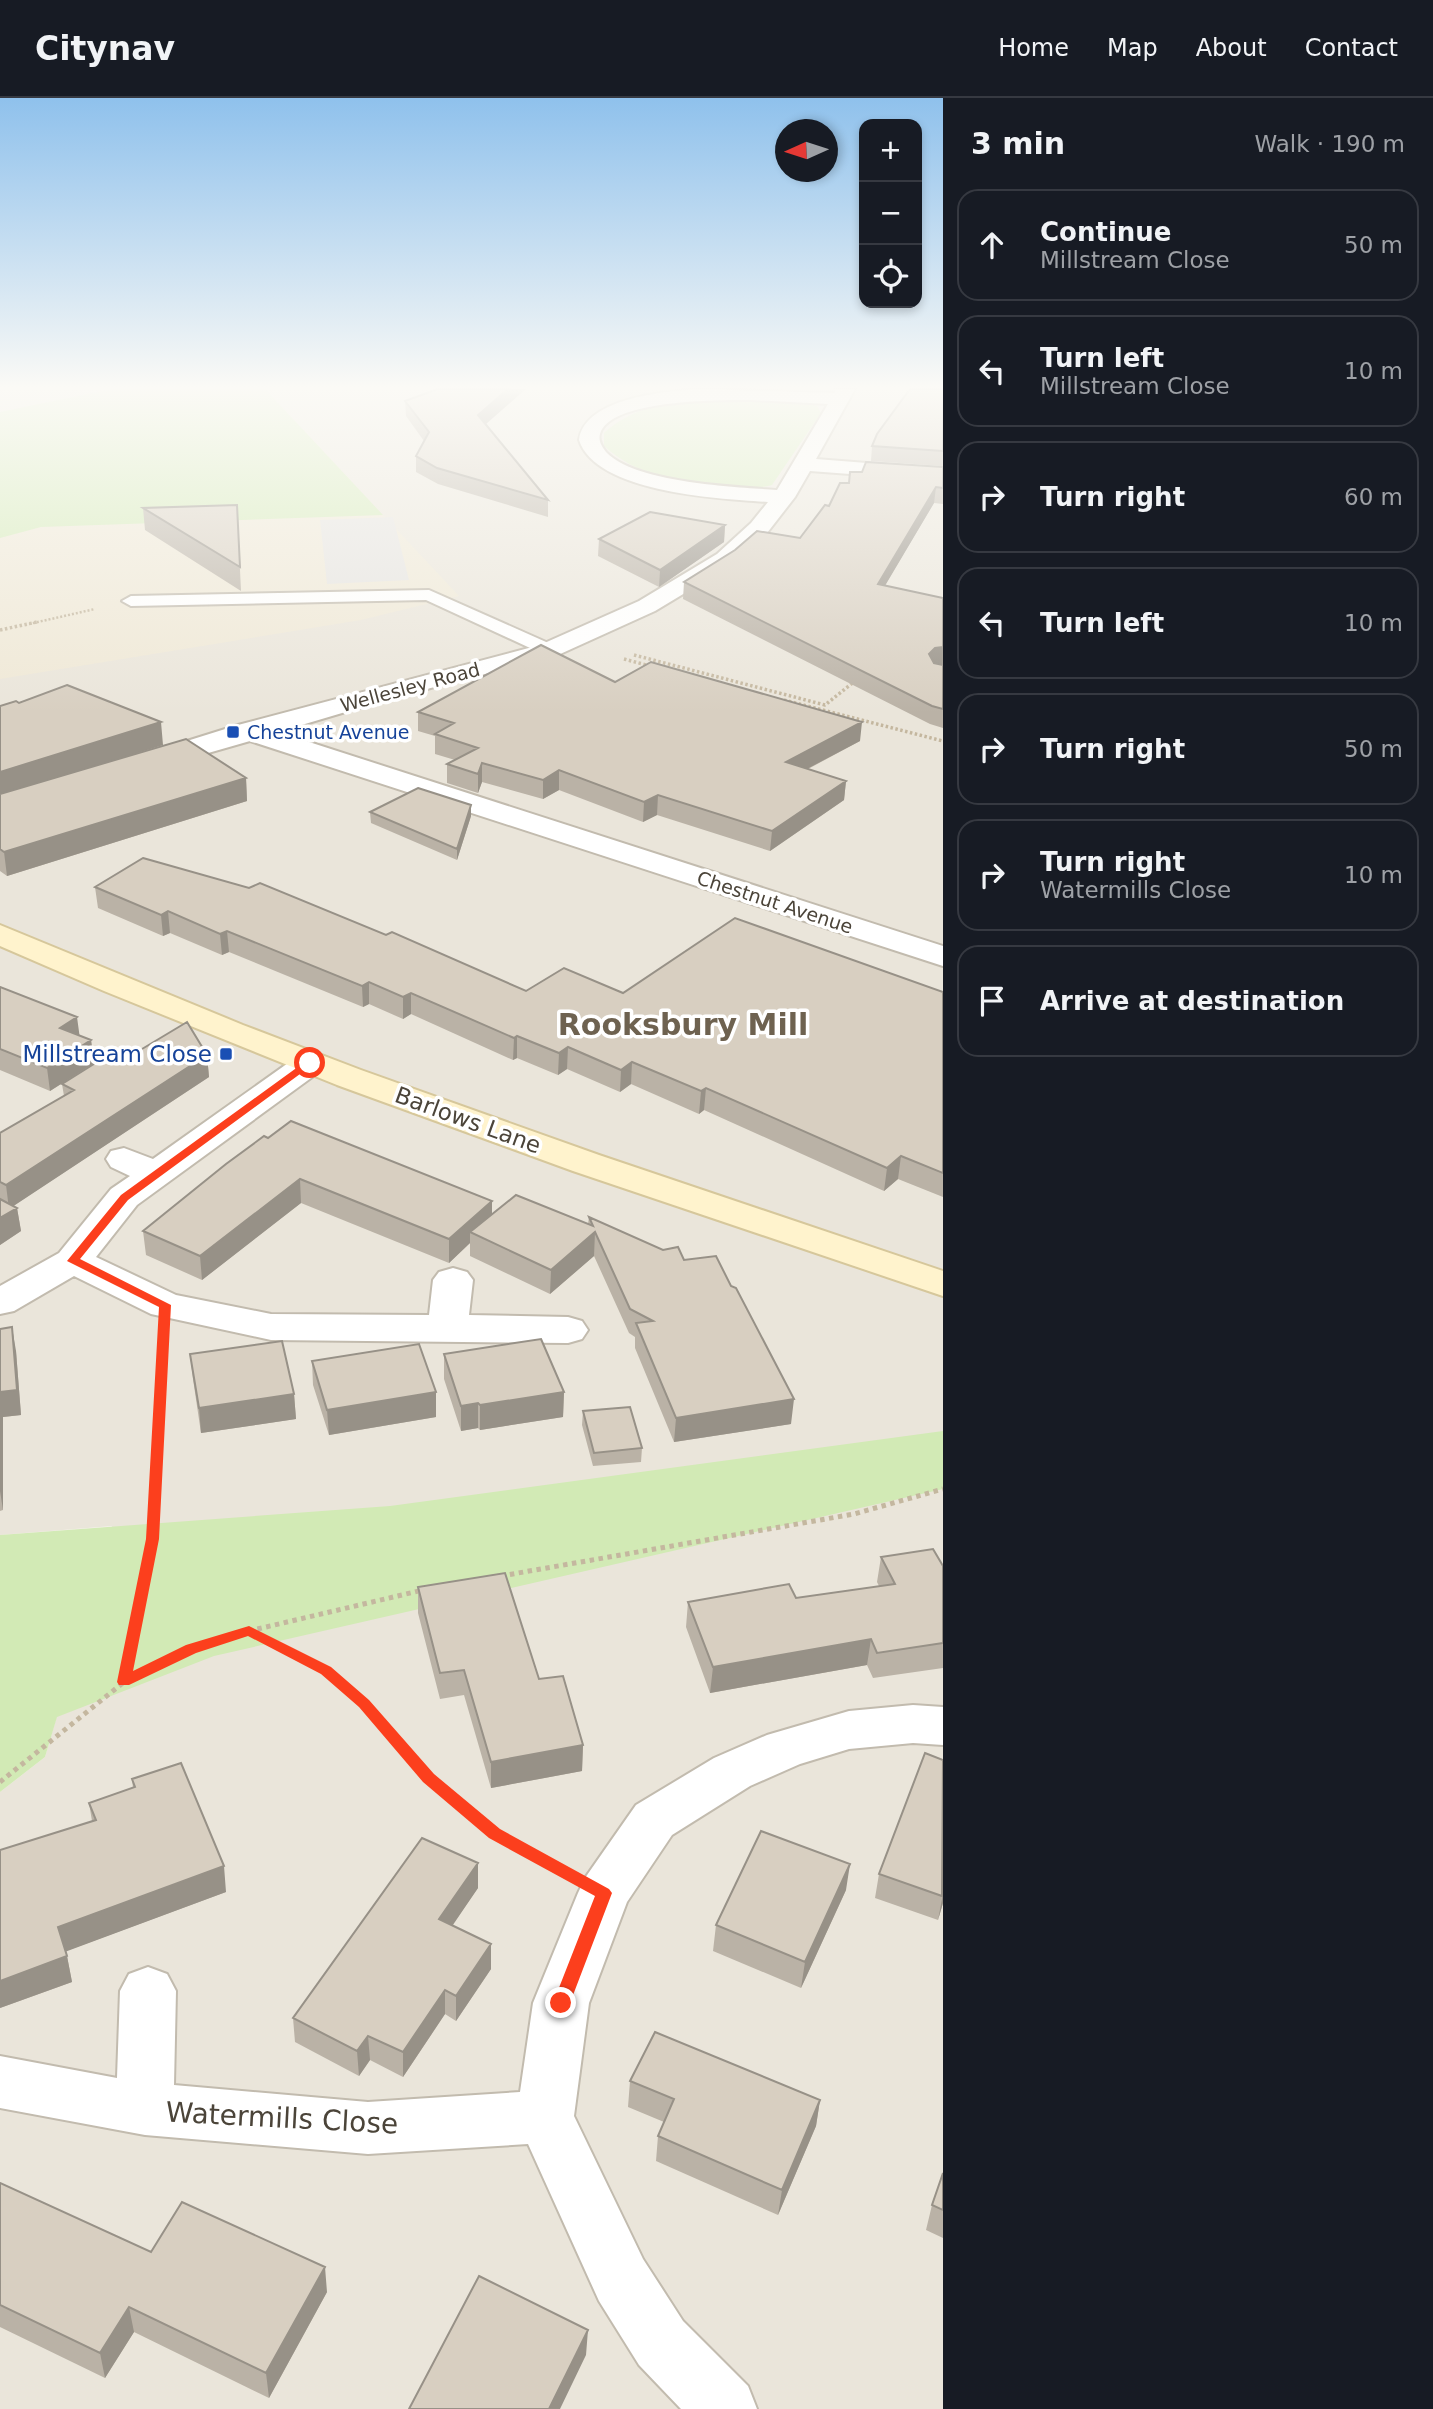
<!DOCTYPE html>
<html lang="en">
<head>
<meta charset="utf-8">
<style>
	:root { --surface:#171b24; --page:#20242c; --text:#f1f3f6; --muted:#9ea1a6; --line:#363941 }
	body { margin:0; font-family:"DejaVu Sans",sans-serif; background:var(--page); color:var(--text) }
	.controls { position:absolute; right:21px; top:21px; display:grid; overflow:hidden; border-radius:14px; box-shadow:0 4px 10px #0003 }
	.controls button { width:63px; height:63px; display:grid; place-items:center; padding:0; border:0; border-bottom:2px solid var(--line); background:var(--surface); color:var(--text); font:35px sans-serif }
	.compass { position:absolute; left:775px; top:21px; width:63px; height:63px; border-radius:50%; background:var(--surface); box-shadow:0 4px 10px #0003; rotate:267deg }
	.stop { position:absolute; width:21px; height:21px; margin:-16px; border:5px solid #fc3f1d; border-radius:50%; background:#fff }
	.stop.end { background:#fc3f1d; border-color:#fff; box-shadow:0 2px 7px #0008 }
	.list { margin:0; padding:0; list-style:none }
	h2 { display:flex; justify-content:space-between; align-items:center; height:91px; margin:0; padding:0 28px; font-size:30px }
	h2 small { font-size:23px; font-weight:400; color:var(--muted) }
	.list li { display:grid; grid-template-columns:46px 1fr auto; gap:21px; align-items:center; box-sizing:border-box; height:112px; margin:0 14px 14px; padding:0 14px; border:2px solid var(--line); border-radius:21px }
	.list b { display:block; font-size:26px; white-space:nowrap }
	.list p { margin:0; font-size:23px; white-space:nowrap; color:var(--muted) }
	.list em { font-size:23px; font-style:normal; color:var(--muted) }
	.icon { flex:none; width:38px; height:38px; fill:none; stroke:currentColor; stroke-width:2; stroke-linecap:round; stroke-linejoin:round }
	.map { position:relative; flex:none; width:943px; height:2311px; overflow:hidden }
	header { display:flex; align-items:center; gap:42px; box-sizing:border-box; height:98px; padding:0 35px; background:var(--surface); border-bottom:2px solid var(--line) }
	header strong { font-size:33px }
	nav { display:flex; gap:38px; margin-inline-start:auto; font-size:24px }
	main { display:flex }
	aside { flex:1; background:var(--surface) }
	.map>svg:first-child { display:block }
	.residential { fill:#eae5da }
	.education { fill:#efe8d6 }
	.green { fill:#d2eab5 }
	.parking { fill:#e5e3e0 }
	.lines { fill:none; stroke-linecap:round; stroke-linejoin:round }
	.lane-casing { stroke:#c2bbae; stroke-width:4 }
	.street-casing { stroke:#c2bbae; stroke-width:4 }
	.secondary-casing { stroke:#d6c79b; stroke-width:4 }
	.path-far3 { stroke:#c4b79f; stroke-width:2.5; stroke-dasharray:2 2; stroke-linecap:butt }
	.path-far2 { stroke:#c4b79f; stroke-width:3.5; stroke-dasharray:2.5 2.5; stroke-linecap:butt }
	.path-far1 { stroke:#c4b79f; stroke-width:5; stroke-dasharray:4.5 4.5; stroke-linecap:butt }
	.path { stroke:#c4b79f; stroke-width:6; stroke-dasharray:5 5; stroke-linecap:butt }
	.lane { fill:#fff; fill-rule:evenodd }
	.street { fill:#fff; fill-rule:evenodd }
	.secondary { fill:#fff3cd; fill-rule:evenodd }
	.wall { fill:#bab2a6 }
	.shaded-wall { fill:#979187 }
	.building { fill:#d8cfc1; stroke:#979187; stroke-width:2 }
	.route { fill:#fc3f1d }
	.transit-dot { fill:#1a4fb4; stroke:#fff; stroke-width:2.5 }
	.labels { text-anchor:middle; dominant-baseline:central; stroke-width:7; stroke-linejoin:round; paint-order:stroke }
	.far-street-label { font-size:19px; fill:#4b4439; stroke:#fff }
	.far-transit-label { font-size:19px; fill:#164399; stroke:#fff; text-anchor:start }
	.transit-label { font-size:23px; fill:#164399; stroke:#fff; text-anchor:end }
	.street-label { font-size:23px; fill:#4b4439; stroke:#fff }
	.near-street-label { font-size:28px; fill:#4b4439; stroke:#fff }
	.district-label { font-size:30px; font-weight:bold; fill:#6e6250; stroke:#fff }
</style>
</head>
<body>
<header>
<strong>Citynav</strong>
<nav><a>Home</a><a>Map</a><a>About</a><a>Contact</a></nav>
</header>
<main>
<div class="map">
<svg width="943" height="2311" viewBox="0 0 943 2311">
	<rect width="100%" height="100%" fill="#f6f3ec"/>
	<path class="residential" d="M 0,291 L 943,291 L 943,2311 L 0,2311 L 0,1694 L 45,1659 L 112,1428 L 0,1437 Z"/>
	<path class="education" d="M 112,291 L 265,291 L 459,498 L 361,522 L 0,581 L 0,314 Z"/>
	<path class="green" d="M 112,291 L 265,291 L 383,417 L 41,429 L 0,440 L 0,314 Z
		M 781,299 L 817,308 L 821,315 L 772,387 C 721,400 643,384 604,348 L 604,335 C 636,305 684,301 727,301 C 746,301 763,303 781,299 Z
		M 943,1333 L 943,1391 L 214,1558 L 57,1619 L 45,1659 L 0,1694 L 0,1437 L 390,1408 Z"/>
	<path class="parking" d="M 393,419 L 409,482 L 327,486 L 320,422 Z"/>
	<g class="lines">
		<defs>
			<path id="lane" d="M 429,492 L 555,548 L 558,552 L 555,556 L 543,556 L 426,502 L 131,508 L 122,503 L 131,498 Z"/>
			<path id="street" d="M 701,291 L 834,295 L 836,291 L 855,291 L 816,361 L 943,371 L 943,383 L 810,373 L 795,399 L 767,435 L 733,466 L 655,513 L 558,557 L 396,599 L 278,634 L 943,848 L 943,868 L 250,643 L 149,672 L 139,670 L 135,664 L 139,658 L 238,627 L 540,547 L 639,503 L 717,456 L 751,425 L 768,404 C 721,401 596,395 579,342 C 585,299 668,293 701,291 ZM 751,302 L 828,306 L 777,392 C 735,389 637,385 607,355 C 602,349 598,343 600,336 C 610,301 722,302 751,302 Z
				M 310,955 L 322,958 L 327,965 L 322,972 L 137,1107 L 96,1159 L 176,1197 L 271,1216 L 429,1217 L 433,1182 L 439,1174 L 453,1170 L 467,1174 L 473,1182 L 469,1217 L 568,1219 L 582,1223 L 588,1232 L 582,1241 L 568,1245 L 271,1242 L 151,1216 L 74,1178 L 14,1213 L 0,1216 L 0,1188 L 59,1155 L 111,1091 L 130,1078 L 111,1069 L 106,1061 L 111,1053 L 124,1050 L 153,1061 L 298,958 Z
				M 913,1607 L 943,1609 L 943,1647 L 913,1645 L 849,1651 L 800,1666 L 750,1688 L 672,1737 L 627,1804 L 589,1905 L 574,2018 L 643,2161 L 683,2223 L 748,2288 L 757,2311 L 681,2311 L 639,2267 L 599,2203 L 528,2046 L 368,2056 L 145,2037 L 0,2010 L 0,1958 L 117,1980 L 120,1893 L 129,1876 L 148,1869 L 167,1876 L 176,1893 L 174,1987 L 368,2004 L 520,1994 L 533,1905 L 578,1795 L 585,1780 L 636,1707 L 714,1660 L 767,1637 L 849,1613 Z"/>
			<path id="secondary" d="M 0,827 L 243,927 L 361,972 L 599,1057 L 943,1173 L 943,1198 L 573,1073 L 337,987 L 104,893 L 0,848 Z"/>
		</defs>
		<use href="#lane" class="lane-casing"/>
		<use href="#street" class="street-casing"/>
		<use href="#secondary" class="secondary-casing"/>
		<path class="path-far3" d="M 29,526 L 95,511"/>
		<path class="path-far2" d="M 0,532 L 37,524
			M 634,557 L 825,607 L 855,583
			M 624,561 L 650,568
			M 784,602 L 943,643"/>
		<path class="path-far1" d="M 501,1478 L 854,1416 L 943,1391
			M 249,1533 C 274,1546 302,1556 326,1572 C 372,1603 399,1656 441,1691
			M 124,1584 L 191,1551 L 249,1533 L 423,1492
			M 0,1684 L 124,1584 L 153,1441 L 163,1250"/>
		<path class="path" d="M 439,1689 L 494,1735 L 558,1770"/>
		<use href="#lane" class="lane"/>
		<use href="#street" class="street"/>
		<use href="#secondary" class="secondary"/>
	</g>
	<path class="wall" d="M 943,291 L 943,368 L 871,363 L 872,348 Z
		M 405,303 L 486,326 L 548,402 L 548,419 L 438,386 L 416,374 L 416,358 L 424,343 L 406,318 Z
		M 943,369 L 943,406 L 934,405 L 885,487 L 940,567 L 943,567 L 943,630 L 930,626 L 683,501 L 684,484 L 800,440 L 849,385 L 850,374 L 862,374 Z
		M 237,407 L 241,493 L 145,432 L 143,410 Z
		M 725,427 L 724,444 L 659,489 L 598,458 L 599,441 Z
		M 615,584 L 860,643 L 808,671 L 846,683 L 844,702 L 770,753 L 657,717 L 643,724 L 559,692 L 543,701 L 482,684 L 478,695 L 447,685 L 447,666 L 455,662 L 435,656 L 435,638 L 418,633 L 418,614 Z
		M 19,605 L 163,647 L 127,658 L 246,680 L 247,703 L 7,778 L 0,773 L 0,608 Z
		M 370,714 L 471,718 L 457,762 L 371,725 Z
		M 95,789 L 386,837 L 526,893 L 623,895 L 943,894 L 943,1099 L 898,1081 L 884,1093 L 704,1012 L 699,1016 L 631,986 L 620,994 L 567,971 L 558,977 L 517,960 L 513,962 L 411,916 L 403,921 L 369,906 L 363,909 L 229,854 L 222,857 L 170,835 L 163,838 L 98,810 Z
		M 0,889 L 79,937 L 91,942 L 94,965 L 50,993 L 0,972 Z
		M 207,957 L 209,979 L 13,1108 L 17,1110 L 21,1133 L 0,1147 L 0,1035 L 64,998 L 62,986 L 127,960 Z
		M 226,1066 L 492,1103 L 492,1117 L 588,1126 L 589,1119 L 684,1162 L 791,1326 L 674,1344 L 635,1250 L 635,1239 L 629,1235 L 594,1158 L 550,1196 L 470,1158 L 470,1145 L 449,1165 L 301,1105 L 202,1182 L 146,1157 L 143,1133 Z
		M 0,1231 L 16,1253 L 21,1317 L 3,1319 L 3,1412 L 0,1413 Z
		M 190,1256 L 294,1296 L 296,1321 L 201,1335 L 193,1281 Z
		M 444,1256 L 564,1294 L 563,1319 L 480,1332 L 478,1330 L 461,1333 L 444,1281 Z
		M 312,1263 L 436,1294 L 436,1319 L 329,1337 L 313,1287 Z
		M 583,1313 L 642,1350 L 641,1364 L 593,1368 L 582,1327 Z
		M 881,1459 L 943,1468 L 943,1570 L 873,1580 L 867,1567 L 710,1595 L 686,1529 L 688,1504 L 796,1500 L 879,1488 L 877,1484 Z
		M 418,1489 L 539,1581 L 583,1647 L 582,1673 L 491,1690 L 464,1597 L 440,1601 L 418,1515 Z
		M 943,1662 L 943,1805 L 938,1822 L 875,1800 L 879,1776 Z
		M 132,1681 L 226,1794 L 66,1853 L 72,1884 L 0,1910 L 92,1723 L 89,1705 L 133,1690 Z
		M 478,1765 L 478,1790 L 452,1827 L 491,1846 L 491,1871 L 456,1923 L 445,1916 L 403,1979 L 370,1962 L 359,1978 L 295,1944 L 293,1920 Z
		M 846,1792 L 801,1890 L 713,1853 L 716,1827 Z
		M 630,1983 L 820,2002 L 816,2028 L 778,2117 L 656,2063 L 658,2038 L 664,2024 L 628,2009 Z
		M 943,2075 L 943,2140 L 926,2132 L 932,2107 Z
		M 0,2085 L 151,2154 L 327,2194 L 269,2300 L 134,2234 L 105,2280 L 0,2229 Z"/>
	<path class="shaded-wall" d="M 508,291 L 526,291 L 478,333 L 478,317 Z
		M 936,389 L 934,405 L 876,503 L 878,486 Z
		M 725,427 L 724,444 L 659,489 L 660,472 Z
		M 943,549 L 943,566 L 932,567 L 929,556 L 935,550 Z
		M 161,624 L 163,647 L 0,698 L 0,674 Z
		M 862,624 L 860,643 L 784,683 L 786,664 Z
		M 482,665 L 482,684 L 478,695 L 478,676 Z
		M 559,672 L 559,692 L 543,701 L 543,682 Z
		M 246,680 L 247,703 L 7,778 L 4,754 Z
		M 846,683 L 844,702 L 770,753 L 772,733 Z
		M 658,697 L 657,717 L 643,724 L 644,704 Z
		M 471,707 L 471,718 L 457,762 L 457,751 Z
		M 168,813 L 170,835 L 163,838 L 161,817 Z
		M 227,833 L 229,854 L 222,857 L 220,836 Z
		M 369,884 L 369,906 L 363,909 L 362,888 Z
		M 411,895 L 411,916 L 403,921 L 403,899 Z
		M 77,919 L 80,941 L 60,930 Z
		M 517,938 L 517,960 L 513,962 L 514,940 Z
		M 91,942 L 94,965 L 50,993 L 47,970 Z
		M 568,949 L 567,971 L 558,977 L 559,955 Z
		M 207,957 L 209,979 L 9,1111 L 6,1087 Z
		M 632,964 L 631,986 L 620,994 L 621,972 Z
		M 706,990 L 704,1012 L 699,1016 L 701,993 Z
		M 901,1058 L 898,1081 L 884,1093 L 887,1070 Z
		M 300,1081 L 301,1105 L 202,1182 L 200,1158 Z
		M 492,1103 L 492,1126 L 470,1134 L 470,1145 L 449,1165 L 449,1141 Z
		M 17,1110 L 21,1133 L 0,1147 L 0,1120 Z
		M 595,1134 L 594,1158 L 550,1196 L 551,1172 Z
		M 12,1229 L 16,1253 L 21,1317 L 3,1319 L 3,1412 L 0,1393 L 0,1294 Z
		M 436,1294 L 436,1319 L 329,1337 L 327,1312 Z
		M 564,1294 L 563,1319 L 480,1332 L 480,1307 Z
		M 294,1296 L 296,1321 L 201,1335 L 199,1310 Z
		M 794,1301 L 791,1326 L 674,1344 L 676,1320 Z
		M 478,1305 L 478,1330 L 461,1333 L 461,1308 Z
		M 871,1541 L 867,1567 L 710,1595 L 713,1569 Z
		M 583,1647 L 582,1673 L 491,1690 L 491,1664 Z
		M 478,1765 L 478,1790 L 440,1846 L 439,1821 Z
		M 850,1766 L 846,1792 L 801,1890 L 805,1864 Z
		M 224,1768 L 226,1794 L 62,1855 L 58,1829 Z
		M 943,1796 L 943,1805 L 938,1822 Z
		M 491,1846 L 491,1871 L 456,1923 L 456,1898 Z
		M 67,1858 L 72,1884 L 0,1910 L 0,1883 Z
		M 445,1892 L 445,1916 L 403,1979 L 403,1954 Z
		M 368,1938 L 370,1962 L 359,1978 L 357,1953 Z
		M 820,2002 L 816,2028 L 778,2117 L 782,2092 Z
		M 325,2169 L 327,2194 L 269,2300 L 266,2275 Z
		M 129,2209 L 134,2234 L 105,2280 L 100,2255 Z
		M 588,2232 L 586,2257 L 560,2311 L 549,2311 Z"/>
	<path class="building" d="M 438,291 L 508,291 L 478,317 L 548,402 L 437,370 L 416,358 L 429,334 L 405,303 Z
		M 910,291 L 943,291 L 943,353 L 872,348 L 877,336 Z
		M 866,364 L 943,369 L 943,390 L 936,389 L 878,486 L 943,500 L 943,549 L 935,550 L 929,556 L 934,565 L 943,567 L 943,611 L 932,608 L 684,484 L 735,452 L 757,433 L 800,440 L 825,407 L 829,408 L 840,385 L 849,385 L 850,374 L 862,374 Z
		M 237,407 L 240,469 L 143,410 Z
		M 650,414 L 725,427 L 660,472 L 599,441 Z
		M 541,547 L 615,584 L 651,564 L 862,624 L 786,664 L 846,683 L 772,733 L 658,697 L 644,704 L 559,672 L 543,682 L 482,665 L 478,676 L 447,666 L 478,650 L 435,636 L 454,625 L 418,614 Z
		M 67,587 L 161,624 L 0,674 L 0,608 L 16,603 L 19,605 Z
		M 186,641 L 246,680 L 4,754 L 0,751 L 0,696 Z
		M 418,690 L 471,707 L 457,751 L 370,714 Z
		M 143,760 L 249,790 L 260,785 L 386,837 L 392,834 L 526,893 L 564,870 L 623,895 L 735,820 L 943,894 L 943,1075 L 901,1058 L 887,1070 L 706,990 L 701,993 L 632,964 L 621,972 L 568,949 L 559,955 L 517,938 L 514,940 L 411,895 L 403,899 L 369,884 L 362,888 L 227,833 L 220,836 L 168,813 L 161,817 L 95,789 Z
		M 0,889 L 77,919 L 60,930 L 91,942 L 47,970 L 0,951 Z
		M 187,924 L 207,957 L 6,1087 L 0,1084 L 0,1035 L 74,992 L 62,986 L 113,954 L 127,960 Z
		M 291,1023 L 492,1103 L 449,1141 L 300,1081 L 200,1158 L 143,1133 L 226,1066 L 264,1038 L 268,1040 Z
		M 516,1097 L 593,1128 L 589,1119 L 663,1152 L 678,1149 L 684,1162 L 716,1158 L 731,1188 L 736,1190 L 794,1301 L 676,1320 L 636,1225 L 653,1223 L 630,1211 L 595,1134 L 551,1172 L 470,1134 Z
		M 0,1101 L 17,1110 L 0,1120 Z
		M 12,1229 L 17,1292 L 0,1294 L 0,1231 Z
		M 541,1241 L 564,1294 L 480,1307 L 478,1305 L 461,1308 L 444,1256 Z
		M 282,1243 L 294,1296 L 199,1310 L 190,1256 Z
		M 419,1246 L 436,1294 L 327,1312 L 312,1263 Z
		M 630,1309 L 642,1350 L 594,1355 L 583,1313 Z
		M 933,1451 L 943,1468 L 943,1545 L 877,1555 L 871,1541 L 713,1569 L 688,1504 L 789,1486 L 796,1500 L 895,1486 L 881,1459 Z
		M 505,1475 L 539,1581 L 563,1578 L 583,1647 L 491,1664 L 464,1572 L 440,1575 L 418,1489 Z
		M 925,1655 L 943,1662 L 942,1798 L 879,1776 Z
		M 181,1665 L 224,1768 L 58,1829 L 67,1858 L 0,1883 L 0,1752 L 96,1722 L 89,1705 L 135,1689 L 132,1681 Z
		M 761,1733 L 850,1766 L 805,1864 L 716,1827 Z
		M 422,1740 L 478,1765 L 439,1821 L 491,1846 L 456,1898 L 445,1892 L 403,1954 L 368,1938 L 357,1953 L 293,1920 Z
		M 655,1934 L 820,2002 L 782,2092 L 658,2038 L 674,2001 L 630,1983 Z
		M 943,2075 L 943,2112 L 932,2107 Z
		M 0,2085 L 151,2154 L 182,2104 L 325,2169 L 266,2275 L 129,2209 L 100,2255 L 0,2207 Z
		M 479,2178 L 588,2232 L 549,2311 L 409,2311 Z"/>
	<linearGradient id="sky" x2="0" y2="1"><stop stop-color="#8fc1ec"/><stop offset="0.47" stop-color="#fbfaf6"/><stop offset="1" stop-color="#fbfaf6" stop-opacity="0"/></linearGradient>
	<rect width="943" height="615" fill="url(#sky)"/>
	<path class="route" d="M 306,963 L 315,965 L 128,1102 L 80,1161 L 171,1207 L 159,1441 L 133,1573 L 186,1547 L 249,1528 L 331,1569 L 369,1602 L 434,1676 L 500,1731 L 609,1791 L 612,1795 L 570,1905 L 567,1910 L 556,1910 L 553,1905 L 595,1798 L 489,1740 L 423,1684 L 359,1609 L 321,1576 L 248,1538 L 196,1555 L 129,1587 L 119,1587 L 117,1584 L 146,1441 L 159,1209 L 67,1163 L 121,1097 Z"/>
	<g class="transit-dot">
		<rect x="226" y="627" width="14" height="14" rx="3.5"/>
		<rect x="219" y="949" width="14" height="14" rx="3.5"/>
	</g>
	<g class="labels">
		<g class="far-street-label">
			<text transform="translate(410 589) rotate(-15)">Wellesley Road</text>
			<text transform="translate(775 804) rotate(18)">Chestnut Avenue</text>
		</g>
		<g class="far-transit-label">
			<text x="247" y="634">Chestnut Avenue</text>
		</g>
		<g class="transit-label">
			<text x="212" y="956">Millstream Close</text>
		</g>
		<g class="street-label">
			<text transform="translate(468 1022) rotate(20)">Barlows Lane</text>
		</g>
		<g class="near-street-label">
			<text transform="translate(282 2020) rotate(3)">Watermills Close</text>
		</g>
		<g class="district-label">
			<text x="683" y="926">Rooksbury Mill</text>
		</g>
	</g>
</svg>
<div class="controls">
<button>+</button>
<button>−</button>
<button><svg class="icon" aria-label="locate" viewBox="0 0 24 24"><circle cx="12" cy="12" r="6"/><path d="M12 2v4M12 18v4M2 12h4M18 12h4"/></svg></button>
</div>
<svg class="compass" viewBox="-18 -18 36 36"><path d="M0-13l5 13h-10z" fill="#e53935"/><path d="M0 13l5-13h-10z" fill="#9ea1a6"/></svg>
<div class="stop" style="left:310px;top:965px"></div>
<div class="stop end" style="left:561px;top:1905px"></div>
</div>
<aside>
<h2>3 min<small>Walk · 190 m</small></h2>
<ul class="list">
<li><svg class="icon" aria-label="ahead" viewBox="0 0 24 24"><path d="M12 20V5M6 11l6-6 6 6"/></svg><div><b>Continue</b><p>Millstream Close</p></div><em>50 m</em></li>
<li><svg class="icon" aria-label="left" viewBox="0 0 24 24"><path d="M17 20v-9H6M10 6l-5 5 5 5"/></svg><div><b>Turn left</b><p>Millstream Close</p></div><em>10 m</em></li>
<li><svg class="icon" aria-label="right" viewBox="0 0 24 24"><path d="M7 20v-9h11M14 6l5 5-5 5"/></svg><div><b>Turn right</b></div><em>60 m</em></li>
<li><svg class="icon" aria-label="left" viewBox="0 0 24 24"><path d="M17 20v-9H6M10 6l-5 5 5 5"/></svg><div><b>Turn left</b></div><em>10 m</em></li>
<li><svg class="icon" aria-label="right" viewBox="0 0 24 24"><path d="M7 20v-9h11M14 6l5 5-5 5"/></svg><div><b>Turn right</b></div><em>50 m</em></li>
<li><svg class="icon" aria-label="right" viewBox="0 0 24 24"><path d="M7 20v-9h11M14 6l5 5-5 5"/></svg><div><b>Turn right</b><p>Watermills Close</p></div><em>10 m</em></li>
<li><svg class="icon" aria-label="arrive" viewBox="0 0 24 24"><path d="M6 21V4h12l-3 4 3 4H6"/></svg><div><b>Arrive at destination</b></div></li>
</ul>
</aside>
</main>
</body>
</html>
